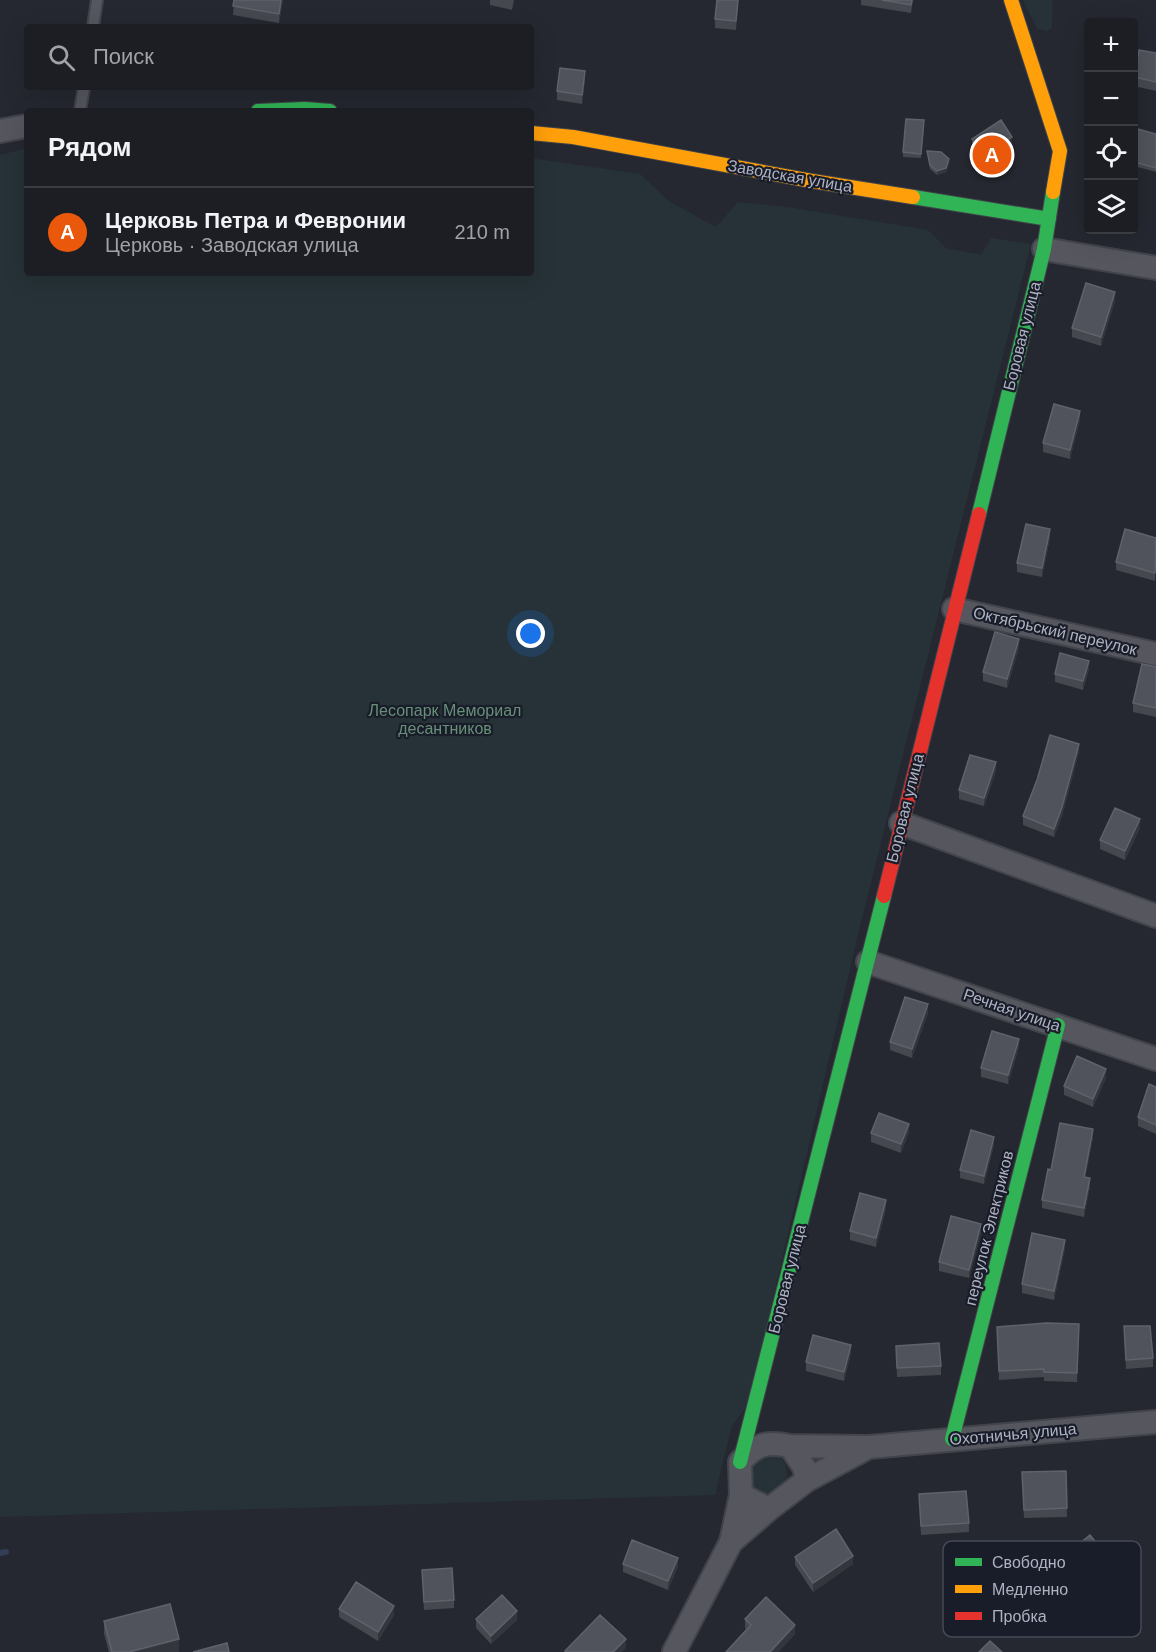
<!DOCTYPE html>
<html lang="ru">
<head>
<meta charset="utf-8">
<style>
	:root { --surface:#1c1e24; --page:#25272c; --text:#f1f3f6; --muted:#a0a2a6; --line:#3a3c41; --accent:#ea580c }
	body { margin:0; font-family:Helvetica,sans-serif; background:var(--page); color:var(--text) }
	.controls { position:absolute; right:18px; top:18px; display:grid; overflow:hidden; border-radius:6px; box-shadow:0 6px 24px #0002 }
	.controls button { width:54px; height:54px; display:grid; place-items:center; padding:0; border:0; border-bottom:2px solid var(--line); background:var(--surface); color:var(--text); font:30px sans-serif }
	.you { position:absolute; left:531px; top:634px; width:21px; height:21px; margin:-15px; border:4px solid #fff; border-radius:50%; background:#1a73e8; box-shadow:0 0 0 9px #1a73e833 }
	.badge { display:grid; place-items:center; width:39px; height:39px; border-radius:50%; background:var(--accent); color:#fff; font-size:20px; font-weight:700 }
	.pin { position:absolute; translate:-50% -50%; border:3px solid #fff; box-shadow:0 2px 6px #0006 }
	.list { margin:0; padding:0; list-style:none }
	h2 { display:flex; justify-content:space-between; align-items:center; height:78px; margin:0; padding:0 24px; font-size:26px }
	h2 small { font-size:20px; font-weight:400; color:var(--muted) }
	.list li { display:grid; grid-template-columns:39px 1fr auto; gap:18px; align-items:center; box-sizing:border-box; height:90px; padding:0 24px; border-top:2px solid var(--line) }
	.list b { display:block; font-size:22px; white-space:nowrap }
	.list p { margin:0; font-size:20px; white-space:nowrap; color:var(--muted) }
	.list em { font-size:20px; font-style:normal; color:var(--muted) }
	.icon { flex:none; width:33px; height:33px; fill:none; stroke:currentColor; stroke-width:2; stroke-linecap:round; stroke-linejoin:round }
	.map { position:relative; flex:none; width:1156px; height:1652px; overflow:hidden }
	.search { position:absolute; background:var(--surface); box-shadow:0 6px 24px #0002; left:24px; top:24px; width:510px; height:66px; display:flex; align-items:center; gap:15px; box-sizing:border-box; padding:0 21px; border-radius:6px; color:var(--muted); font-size:22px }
	.panel { position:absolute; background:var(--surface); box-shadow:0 6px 24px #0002; left:24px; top:108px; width:510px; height:168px; border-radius:6px }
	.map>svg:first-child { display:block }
	.green { fill:#263237 }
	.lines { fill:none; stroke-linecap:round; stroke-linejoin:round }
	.stream { stroke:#343d56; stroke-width:6 }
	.lane-casing { stroke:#42444b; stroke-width:14 }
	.street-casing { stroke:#42444b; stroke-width:26 }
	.fast-casing { stroke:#42444b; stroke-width:16 }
	.slow-casing { stroke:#42444b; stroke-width:16 }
	.jam-casing { stroke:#42444b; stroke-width:16 }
	.lane { stroke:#55565e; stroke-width:10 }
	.street { stroke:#55565e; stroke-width:22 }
	.fast { stroke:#30b455; stroke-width:14 }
	.slow { stroke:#ff9f0a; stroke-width:14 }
	.jam { stroke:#e5322d; stroke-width:14 }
	.wall { fill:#45484f }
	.shaded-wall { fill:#33363d }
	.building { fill:#50535b; stroke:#5f626b; stroke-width:1.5 }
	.labels { text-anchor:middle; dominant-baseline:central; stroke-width:4.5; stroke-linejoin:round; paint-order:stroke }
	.street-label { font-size:16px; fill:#aeb2c2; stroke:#191d29 }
	.park-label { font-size:16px; fill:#688f78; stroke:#191d29 }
	.key { fill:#191d29; stroke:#464a57; stroke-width:1.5 }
	.key-label { font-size:16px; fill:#aeb2c2 }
</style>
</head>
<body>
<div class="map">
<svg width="1156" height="1652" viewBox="0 0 1156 1652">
	<rect width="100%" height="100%" fill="#252830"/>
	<path class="green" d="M 1023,0 L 1053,0 L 1052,28 L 1047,31 L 1037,29 Z
		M 27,148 L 27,273 L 531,273 L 531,158 L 640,174 L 670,202 L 716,227 L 738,202 L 788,207 L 928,230 L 946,248 L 981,255 L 991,238 L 1031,244 L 858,935 L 748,1405 L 732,1425 L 715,1495 L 0,1517 L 0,155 Z
		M 764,1453 C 785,1455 787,1462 787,1482 L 768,1497 L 753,1495 L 747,1467 Z"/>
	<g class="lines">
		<path class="stream" d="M 0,1553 L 6,1552"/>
		<defs>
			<path id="lane" d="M 93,27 L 97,0
				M 80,111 L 84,87"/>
			<path id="street" d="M 0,131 L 27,126
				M 1044,249 L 1156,268
				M 954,609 L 1156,654
				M 901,823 L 1156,916
				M 868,962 L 1156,1059
				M 790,1446 L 869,1447 L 1156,1422
				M 807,1480 L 865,1449
				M 731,1542 L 769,1509 L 807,1480 L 804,1467 L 790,1446 C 767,1441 756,1444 740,1462 L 741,1495 L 769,1509
				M 674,1652 L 731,1542 L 741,1495"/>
			<path id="fast" d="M 258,111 L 305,109 L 330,111
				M 913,197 L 1049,219
				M 979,514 L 1044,249 L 1053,192
				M 952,1439 L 1058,1025
				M 740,1462 L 884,896"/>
			<path id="slow" d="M 1011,0 L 1060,151 L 1053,192
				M 531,133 L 573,137 L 812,181 L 913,197"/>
			<path id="jam" d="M 884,896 L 979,514"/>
		</defs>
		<use href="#lane" class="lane-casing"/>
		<use href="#street" class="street-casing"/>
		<use href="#fast" class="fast-casing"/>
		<use href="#slow" class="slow-casing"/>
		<use href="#jam" class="jam-casing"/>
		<use href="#lane" class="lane"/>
		<use href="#street" class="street"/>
		<use href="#fast" class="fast"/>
		<use href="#slow" class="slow"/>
		<use href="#jam" class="jam"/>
	</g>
	<path class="wall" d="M 234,0 L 283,0 L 279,23 L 233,15 Z
		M 490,0 L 514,0 L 512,10 L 490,5 Z
		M 861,0 L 913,0 L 911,13 L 861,5 Z
		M 738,5 L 736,30 L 715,28 L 715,19 Z
		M 1156,53 L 1156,91 L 1134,86 L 1134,77 Z
		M 585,80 L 582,104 L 557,100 L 557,91 Z
		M 924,125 L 921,158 L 903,157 L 903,152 Z
		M 1134,128 L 1156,134 L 1156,172 L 1134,166 Z
		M 972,139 L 1012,154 L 983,173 L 972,156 Z
		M 927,151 L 949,163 L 946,172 L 937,175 L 930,169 Z
		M 1115,301 L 1101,346 L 1072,337 L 1072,328 Z
		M 1080,420 L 1070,459 L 1043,452 L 1043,443 Z
		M 1050,538 L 1042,577 L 1017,572 L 1017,563 Z
		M 1156,538 L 1155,581 L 1116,570 L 1116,562 Z
		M 1019,648 L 1007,688 L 983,681 L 983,672 Z
		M 1156,667 L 1156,717 L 1133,712 L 1133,703 Z
		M 1089,669 L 1083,690 L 1055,682 L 1055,674 Z
		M 1079,752 L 1062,816 L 1054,837 L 1023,825 L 1023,816 Z
		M 996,771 L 984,806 L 959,799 L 959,790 Z
		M 1140,828 L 1125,860 L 1100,849 L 1100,840 Z
		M 928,1013 L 912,1058 L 890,1050 L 890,1042 Z
		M 1019,1047 L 1008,1084 L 981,1077 L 981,1068 Z
		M 1106,1078 L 1093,1107 L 1064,1095 L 1064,1086 Z
		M 1156,1087 L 1156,1134 L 1138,1126 L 1138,1117 Z
		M 909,1132 L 901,1153 L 871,1142 L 871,1133 Z
		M 1093,1138 L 1085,1177 L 1090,1186 L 1084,1217 L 1042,1208 L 1042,1200 L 1051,1170 Z
		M 994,1145 L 984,1184 L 960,1178 L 960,1170 Z
		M 886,1209 L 876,1247 L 850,1240 L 850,1231 Z
		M 981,1233 L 969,1278 L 939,1271 L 939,1262 Z
		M 1065,1248 L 1054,1300 L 1022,1293 L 1022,1284 Z
		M 1079,1324 L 1077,1382 L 1044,1381 L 1044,1377 L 999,1380 L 997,1327 Z
		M 1124,1326 L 1153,1358 L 1153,1367 L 1126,1369 Z
		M 896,1346 L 941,1366 L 941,1375 L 897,1377 Z
		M 851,1353 L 844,1381 L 806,1371 L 806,1362 Z
		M 1066,1471 L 1067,1517 L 1024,1518 L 1022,1472 Z
		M 919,1494 L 969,1523 L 969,1532 L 921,1535 Z
		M 795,1557 L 853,1564 L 813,1592 L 795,1565 Z
		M 1055,1563 L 1122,1588 L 1087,1615 L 1055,1576 Z
		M 623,1564 L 678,1566 L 668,1590 L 623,1572 Z
		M 422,1570 L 454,1600 L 454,1608 L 424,1610 Z
		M 339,1609 L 394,1615 L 378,1641 L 339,1617 Z
		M 476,1619 L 517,1620 L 491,1644 L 476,1628 Z
		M 745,1619 L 795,1634 L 778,1652 L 726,1652 L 746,1629 L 745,1628 Z
		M 104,1621 L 179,1652 L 109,1652 L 104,1634 Z"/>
	<path class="shaded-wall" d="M 281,0 L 283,0 L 279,23 L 279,14 Z
		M 738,0 L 738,5 L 736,30 L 736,21 Z
		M 585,71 L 585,80 L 582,104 L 582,95 Z
		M 1012,137 L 1012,154 L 983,173 L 983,156 Z
		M 949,159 L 949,163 L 946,172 L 937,175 L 937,171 Z
		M 1115,292 L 1115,301 L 1101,346 L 1101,337 Z
		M 1080,411 L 1080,420 L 1070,459 L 1070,450 Z
		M 1050,529 L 1050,538 L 1042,577 L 1042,568 Z
		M 1019,639 L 1019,648 L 1007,688 L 1007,679 Z
		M 1089,661 L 1089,669 L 1083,690 L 1083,681 Z
		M 1079,744 L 1079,752 L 1062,816 L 1054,837 L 1054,829 Z
		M 996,762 L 996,771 L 984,806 L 984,798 Z
		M 1140,819 L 1140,828 L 1125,860 L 1125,851 Z
		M 928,1004 L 928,1013 L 912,1058 L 912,1049 Z
		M 1019,1039 L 1019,1047 L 1008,1084 L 1008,1075 Z
		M 1106,1069 L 1106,1078 L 1093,1107 L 1093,1099 Z
		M 909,1124 L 909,1132 L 901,1153 L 901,1144 Z
		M 1093,1129 L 1093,1138 L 1084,1185 L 1084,1177 Z
		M 994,1137 L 994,1145 L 984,1184 L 984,1176 Z
		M 1090,1178 L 1090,1186 L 1084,1217 L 1084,1208 Z
		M 886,1200 L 886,1209 L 876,1247 L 876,1238 Z
		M 981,1224 L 981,1233 L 969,1278 L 969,1270 Z
		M 1065,1240 L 1065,1248 L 1054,1300 L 1054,1291 Z
		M 851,1345 L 851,1353 L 844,1381 L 844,1372 Z
		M 853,1556 L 853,1564 L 813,1592 L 813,1583 Z
		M 678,1558 L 678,1566 L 668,1590 L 668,1581 Z
		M 1122,1575 L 1122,1588 L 1087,1615 L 1087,1603 Z
		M 394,1606 L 394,1615 L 378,1641 L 378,1632 Z
		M 517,1611 L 517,1620 L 491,1644 L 491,1636 Z
		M 795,1625 L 795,1634 L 778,1652 L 770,1652 Z
		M 179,1639 L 179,1652 L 129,1652 Z
		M 626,1639 L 626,1648 L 622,1652 L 613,1652 Z"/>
	<path class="building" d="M 234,0 L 281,0 L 279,14 L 233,6 Z
		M 717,0 L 738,0 L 736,21 L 715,19 Z
		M 882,0 L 912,0 L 911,5 Z
		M 1139,50 L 1156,53 L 1156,82 L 1134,77 Z
		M 560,68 L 585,71 L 582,95 L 557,91 Z
		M 906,119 L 924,120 L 921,154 L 903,152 Z
		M 1001,120 L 1012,137 L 983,156 L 972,139 Z
		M 1134,128 L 1156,134 L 1156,168 L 1134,162 Z
		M 927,151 L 941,152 L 949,159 L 946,168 L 937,171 L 930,165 Z
		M 1086,283 L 1115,292 L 1101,337 L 1072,328 Z
		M 1054,404 L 1080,411 L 1070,450 L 1043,443 Z
		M 1026,524 L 1050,529 L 1042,568 L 1017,563 Z
		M 1125,529 L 1156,538 L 1155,573 L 1116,562 Z
		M 995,632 L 1019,639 L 1007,679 L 983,672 Z
		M 1060,653 L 1089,661 L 1083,681 L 1055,674 Z
		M 1142,664 L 1156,667 L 1156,708 L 1133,703 Z
		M 1050,735 L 1079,744 L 1062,807 L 1054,829 L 1023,816 L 1037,780 Z
		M 970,755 L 996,762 L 984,798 L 959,790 Z
		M 1115,808 L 1140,819 L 1125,851 L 1100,840 Z
		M 905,997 L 928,1004 L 912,1049 L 890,1042 Z
		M 992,1031 L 1019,1039 L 1008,1075 L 981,1068 Z
		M 1077,1056 L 1106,1069 L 1093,1099 L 1064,1086 Z
		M 1149,1084 L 1156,1087 L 1156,1125 L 1138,1117 Z
		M 879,1113 L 909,1124 L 901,1144 L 871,1133 Z
		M 1060,1123 L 1093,1129 L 1084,1177 L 1090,1178 L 1084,1208 L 1042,1200 L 1048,1169 L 1051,1170 Z
		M 971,1130 L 994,1137 L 984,1176 L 960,1170 Z
		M 860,1193 L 886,1200 L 876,1238 L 850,1231 Z
		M 951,1216 L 981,1224 L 969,1270 L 939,1262 Z
		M 1032,1233 L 1065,1240 L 1054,1291 L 1022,1284 Z
		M 1046,1323 L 1079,1324 L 1077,1373 L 1044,1372 L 1044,1369 L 999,1371 L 997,1327 Z
		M 1124,1326 L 1150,1326 L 1153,1358 L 1126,1360 Z
		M 813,1335 L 851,1345 L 844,1372 L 806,1362 Z
		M 939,1343 L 941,1366 L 897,1368 L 896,1346 Z
		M 1066,1471 L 1067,1508 L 1024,1510 L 1022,1472 Z
		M 966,1491 L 969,1523 L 921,1526 L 919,1494 Z
		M 836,1529 L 853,1556 L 813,1583 L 795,1557 Z
		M 1090,1535 L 1122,1575 L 1087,1603 L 1055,1563 Z
		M 632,1540 L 678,1558 L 668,1581 L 623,1564 Z
		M 452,1568 L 454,1600 L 424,1602 L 422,1570 Z
		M 356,1582 L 394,1606 L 378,1632 L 339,1609 Z
		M 502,1595 L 517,1611 L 491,1636 L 476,1619 Z
		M 766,1597 L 795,1625 L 770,1652 L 726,1652 L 751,1625 L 745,1619 Z
		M 170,1604 L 179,1639 L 129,1652 L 112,1652 L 104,1621 Z
		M 600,1615 L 626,1639 L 613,1652 L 566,1652 L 565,1651 Z
		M 990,1641 L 1002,1652 L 979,1652 Z
		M 227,1643 L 229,1652 L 193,1652 Z"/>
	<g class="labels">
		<g class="street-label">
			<text transform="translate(790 176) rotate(10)">Заводская улица</text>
			<text transform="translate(1022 336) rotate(-76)">Боровая улица</text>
			<text transform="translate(1055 631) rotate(13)">Октябрьский переулок</text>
			<text transform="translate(905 808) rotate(-76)">Боровая улица</text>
			<text transform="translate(1012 1010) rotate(19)">Речная улица</text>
			<text transform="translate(989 1228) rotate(-76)">переулок Электриков</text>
			<text transform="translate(787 1279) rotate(-76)">Боровая улица</text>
			<text transform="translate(1013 1434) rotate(-5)">Охотничья улица</text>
		</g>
		<g class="park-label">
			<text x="445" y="710">Лесопарк Мемориал<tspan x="445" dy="18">десантников</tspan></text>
		</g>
	</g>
	<rect x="943" y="1541" width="198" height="96" rx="9" class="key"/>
	<rect x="955" y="1558" width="27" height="8" fill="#30b455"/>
	<rect x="955" y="1585" width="27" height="8" fill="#ff9f0a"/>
	<rect x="955" y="1612" width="27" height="8" fill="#e5322d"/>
	<g class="key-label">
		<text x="992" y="1568">Свободно</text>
		<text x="992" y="1595">Медленно</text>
		<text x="992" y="1622">Пробка</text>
	</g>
</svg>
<div class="controls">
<button>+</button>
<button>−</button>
<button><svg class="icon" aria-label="locate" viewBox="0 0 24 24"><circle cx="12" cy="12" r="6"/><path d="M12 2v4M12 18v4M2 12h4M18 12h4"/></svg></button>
<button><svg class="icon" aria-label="layers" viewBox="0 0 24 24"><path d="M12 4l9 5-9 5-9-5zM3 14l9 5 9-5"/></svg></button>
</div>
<div class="you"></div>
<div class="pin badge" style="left:992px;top:155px">A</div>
<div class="search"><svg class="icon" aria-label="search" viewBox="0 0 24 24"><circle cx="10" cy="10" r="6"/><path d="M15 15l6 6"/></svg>Поиск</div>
<section class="panel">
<h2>Рядом<small></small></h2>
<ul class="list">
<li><span class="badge">A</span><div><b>Церковь Петра и Февронии</b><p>Церковь · Заводская улица</p></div><em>210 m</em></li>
</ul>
</section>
</div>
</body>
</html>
